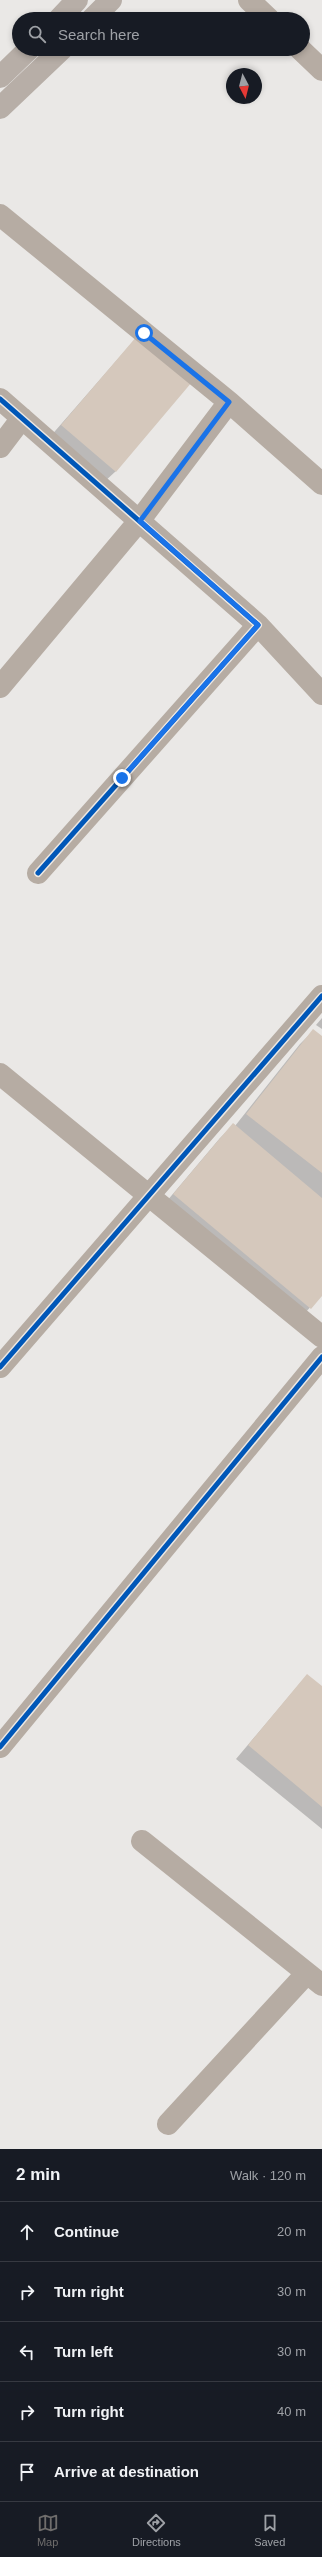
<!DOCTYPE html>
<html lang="en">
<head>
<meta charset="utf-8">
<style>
	:root { --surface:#171b24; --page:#20242c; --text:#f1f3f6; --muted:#9ea1a6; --line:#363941; --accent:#6f6d6c }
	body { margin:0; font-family:Helvetica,sans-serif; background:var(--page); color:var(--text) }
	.compass { position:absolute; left:226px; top:68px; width:36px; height:36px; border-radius:50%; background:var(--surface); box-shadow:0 2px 6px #0003; rotate:173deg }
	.stop { position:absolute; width:12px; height:12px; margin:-9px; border:3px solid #1a73e8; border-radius:50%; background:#fff }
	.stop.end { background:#1a73e8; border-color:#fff; box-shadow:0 1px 4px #0008 }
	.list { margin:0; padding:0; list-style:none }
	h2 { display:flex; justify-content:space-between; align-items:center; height:52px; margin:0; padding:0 16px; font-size:17px }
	h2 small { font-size:13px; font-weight:400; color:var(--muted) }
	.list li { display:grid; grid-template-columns:26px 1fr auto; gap:12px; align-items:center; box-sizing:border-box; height:60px; padding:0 16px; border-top:1px solid var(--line) }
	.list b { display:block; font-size:15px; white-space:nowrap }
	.list em { font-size:13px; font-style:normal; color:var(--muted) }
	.icon { flex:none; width:22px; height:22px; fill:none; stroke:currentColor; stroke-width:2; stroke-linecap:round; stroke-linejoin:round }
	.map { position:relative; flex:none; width:322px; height:2149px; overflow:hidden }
	.search { position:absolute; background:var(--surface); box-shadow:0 2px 6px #0003; left:12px; right:12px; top:12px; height:44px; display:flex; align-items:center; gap:10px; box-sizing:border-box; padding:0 14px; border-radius:22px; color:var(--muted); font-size:15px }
	.sheet { height:352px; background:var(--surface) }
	nav { display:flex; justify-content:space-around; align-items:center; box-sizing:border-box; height:56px; border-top:1px solid var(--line); background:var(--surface); font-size:11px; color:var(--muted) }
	nav a { display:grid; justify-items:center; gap:2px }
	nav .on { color:var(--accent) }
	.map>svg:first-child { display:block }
	.shadow { fill:#0003 }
	.building { fill:#d5c8bc }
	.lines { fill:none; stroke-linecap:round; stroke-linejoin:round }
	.minor { stroke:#b6aca3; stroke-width:22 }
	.major { stroke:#b7aea7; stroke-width:22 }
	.cycleway-casing { stroke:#ece8e4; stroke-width:8 }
	.cycleway { stroke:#0057b8; stroke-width:5 }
	.route { stroke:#1a73e8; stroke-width:5 }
</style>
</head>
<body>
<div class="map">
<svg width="322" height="2149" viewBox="0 0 322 2149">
	<rect width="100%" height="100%" fill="#eae8e6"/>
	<path class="shadow" d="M 137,337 L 116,471 L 103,483 L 49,438 Z
		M 322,1018 L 322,1029 L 316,1025 Z
		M 313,1031 L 322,1037 L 322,1294 L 297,1322 L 161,1208 L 220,1138 L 234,1124 L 235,1126 L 300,1044 Z
		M 307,1675 L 322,1687 L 322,1829 L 236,1759 Z"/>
	<path class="building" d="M 137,336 L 192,382 L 116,472 L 61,425 Z
		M 313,1029 L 322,1036 L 322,1173 L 246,1114 Z
		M 233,1123 L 322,1198 L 322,1296 L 311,1309 L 173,1194 Z
		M 307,1674 L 322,1686 L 322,1807 L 248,1745 Z"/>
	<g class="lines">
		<path class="minor" d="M 249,0 L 269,19
			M 300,49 L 322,70
			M 0,215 L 229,402 L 322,484
			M 0,399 L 258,625 L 38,873
			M 0,447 L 22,418
			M 258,625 L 322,694
			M 0,687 L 139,521 L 229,402
			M 0,1074 L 322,1337
			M 0,1367 L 322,996
			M 0,1747 L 322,1357
			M 142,1841 L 322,1985
			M 168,2124 L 307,1973"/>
		<path class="major" d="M 59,19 L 77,0
			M 92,19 L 111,0
			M 0,77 L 29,49
			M 0,108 L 62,49"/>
		<defs>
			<path id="cycleway" d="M 0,399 L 258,625 L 38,873
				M 0,1367 L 322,996
				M 0,1747 L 322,1357"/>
		</defs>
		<use href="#cycleway" class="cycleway-casing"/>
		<use href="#cycleway" class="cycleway"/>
	</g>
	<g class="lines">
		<path class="route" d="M 122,778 L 258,625 L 140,521 L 229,402 L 144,333"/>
	</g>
</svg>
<svg class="compass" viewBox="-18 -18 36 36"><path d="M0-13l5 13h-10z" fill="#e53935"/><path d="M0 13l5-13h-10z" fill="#9ea1a6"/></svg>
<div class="stop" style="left:144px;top:333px"></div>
<div class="stop end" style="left:122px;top:778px"></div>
<div class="search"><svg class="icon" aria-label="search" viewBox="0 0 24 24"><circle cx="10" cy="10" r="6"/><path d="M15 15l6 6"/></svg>Search here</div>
</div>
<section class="sheet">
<h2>2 min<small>Walk · 120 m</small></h2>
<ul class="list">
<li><svg class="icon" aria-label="ahead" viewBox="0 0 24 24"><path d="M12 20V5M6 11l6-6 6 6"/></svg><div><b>Continue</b></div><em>20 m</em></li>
<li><svg class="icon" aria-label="right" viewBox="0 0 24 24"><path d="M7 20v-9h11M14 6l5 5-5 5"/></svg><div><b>Turn right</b></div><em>30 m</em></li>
<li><svg class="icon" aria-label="left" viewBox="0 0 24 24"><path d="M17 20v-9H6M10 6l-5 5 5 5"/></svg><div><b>Turn left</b></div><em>30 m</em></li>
<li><svg class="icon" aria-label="right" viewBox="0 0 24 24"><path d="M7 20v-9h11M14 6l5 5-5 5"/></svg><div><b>Turn right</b></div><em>40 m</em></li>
<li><svg class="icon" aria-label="arrive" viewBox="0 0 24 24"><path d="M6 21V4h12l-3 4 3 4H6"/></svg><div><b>Arrive at destination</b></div></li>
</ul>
</section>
<nav>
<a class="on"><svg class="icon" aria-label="map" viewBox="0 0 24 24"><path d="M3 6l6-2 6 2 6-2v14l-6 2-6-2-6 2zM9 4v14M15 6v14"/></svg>Map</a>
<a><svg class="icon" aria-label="directions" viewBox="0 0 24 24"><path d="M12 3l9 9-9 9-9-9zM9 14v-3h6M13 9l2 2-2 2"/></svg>Directions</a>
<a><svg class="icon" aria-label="saved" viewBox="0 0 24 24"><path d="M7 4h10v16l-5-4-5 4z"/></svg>Saved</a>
</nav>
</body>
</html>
